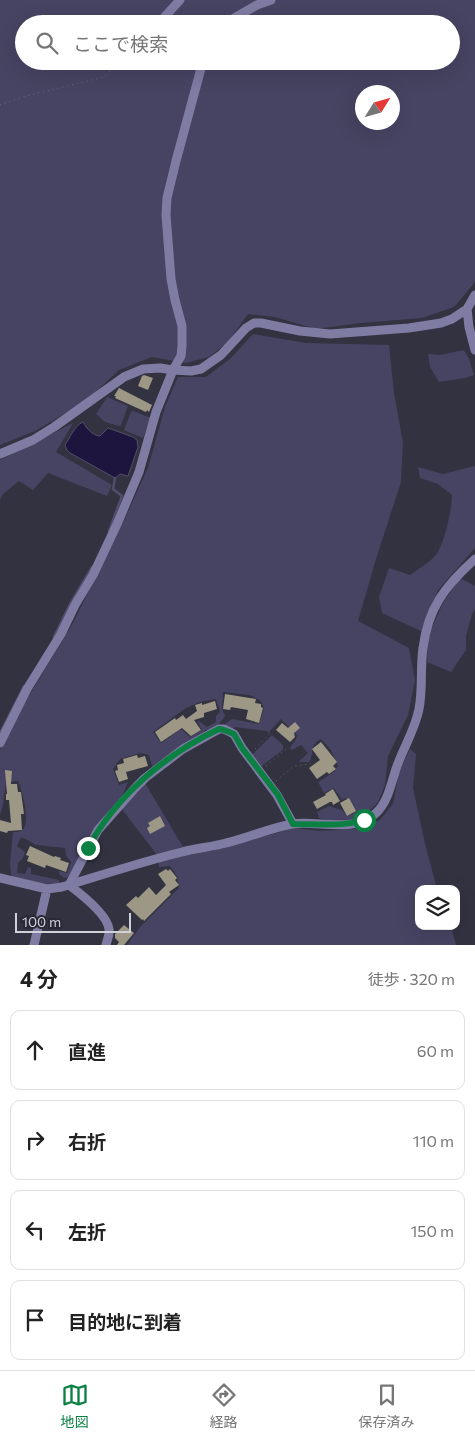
<!DOCTYPE html>
<html lang="ja">
<head>
<meta charset="utf-8">
<style>
	:root { --surface:#fff; --page:#f6f6f6; --text:#222; --muted:#767676; --line:#e0e0e0; --accent:#0b8043 }
	body { margin:0; font-family:Commissioner,"Noto Sans JP",sans-serif; background:var(--page); color:var(--text) }
	.controls { position:absolute; right:15px; bottom:15px; display:grid; overflow:hidden; border-radius:10px; box-shadow:0 5px 20px #0002 }
	.controls button { width:45px; height:45px; display:grid; place-items:center; padding:0; border:0; border-bottom:1px solid var(--line); background:var(--surface); color:var(--text); font:25px sans-serif }
	.compass { position:absolute; left:355px; top:85px; width:45px; height:45px; border-radius:50%; background:var(--surface); box-shadow:0 5px 20px #0002; rotate:53deg }
	.scale { position:absolute; left:15px; bottom:12px; width:116px; box-sizing:border-box; padding-left:5px; border:2px solid #d0d0da; border-top:0; font-size:14px; line-height:18px; white-space:nowrap; color:#d0d0da; -webkit-text-stroke:4px #292836; paint-order:stroke }
	.stop { position:absolute; width:15px; height:15px; margin:-11px; border:4px solid #0b8043; border-radius:50%; background:#fff }
	.stop.end { background:#0b8043; border-color:#fff; box-shadow:0 1px 5px #0008 }
	.list { margin:0; padding:0; list-style:none }
	h2 { display:flex; justify-content:space-between; align-items:center; height:65px; margin:0; padding:0 20px; font-size:21px }
	h2 small { font-size:16px; font-weight:400; color:var(--muted) }
	.list li { display:grid; grid-template-columns:32px 1fr auto; gap:15px; align-items:center; box-sizing:border-box; height:80px; margin:0 10px 10px; padding:0 10px; border:1px solid var(--line); border-radius:10px }
	.list b { display:block; font-size:19px; white-space:nowrap }
	.list em { font-size:16px; font-style:normal; color:var(--muted) }
	.icon { flex:none; width:28px; height:28px; fill:none; stroke:currentColor; stroke-width:2; stroke-linecap:round; stroke-linejoin:round }
	.map { position:relative; flex:none; width:475px; height:945px; overflow:hidden }
	.search { position:absolute; background:var(--surface); box-shadow:0 5px 20px #0002; left:15px; right:15px; top:15px; height:55px; display:flex; align-items:center; gap:12px; box-sizing:border-box; padding:0 18px; border-radius:28px; color:var(--muted); font-size:19px }
	.sheet { height:425px; background:var(--surface) }
	nav { display:flex; justify-content:space-around; align-items:center; box-sizing:border-box; height:70px; border-top:1px solid var(--line); background:var(--surface); font-size:14px; color:var(--muted) }
	nav a { display:grid; justify-items:center; gap:2px }
	nav .on { color:var(--accent) }
	.map>svg:first-child { display:block }
	.green { fill:#474463; fill-rule:evenodd }
	.water { fill:#1d153e; stroke:#534d6d }
	.lines { fill:none; stroke-linecap:round; stroke-linejoin:round }
	.stream { stroke:#534d6d; stroke-width:2.5 }
	.building { fill:#9d9785 }
	.path { stroke:#696876; stroke-width:1; stroke-dasharray:1 4; stroke-linecap:butt }
	.minor { stroke:#7f7ca4; stroke-width:9 }
	.route { stroke:#0b8043; stroke-width:6 }
</style>
</head>
<body>
<div class="map">
<svg width="475" height="945" viewBox="0 0 475 945">
	<rect width="100%" height="100%" fill="#333241"/>
	<path class="green" d="M 0,0 L 475,0 L 475,281 L 472,286 L 454,307 L 422,318 L 360,323 L 316,329 L 275,317 L 248,314 L 228,342 L 209,357 L 186,363 L 152,357 L 119,370 L 86,401 L 35,431 L 0,445 ZM 24,24 L 451,24 L 451,61 L 24,61 ZM 362,92 L 392,92 L 392,122 L 362,122 Z
		M 253,334 L 306,343 L 389,345 L 394,393 L 403,443 L 401,482 L 376,559 L 358,621 L 409,648 L 415,680 L 408,715 L 388,756 L 385,785 L 378,802 L 365,815 L 350,820 L 337,822 L 319,818 L 317,812 L 329,806 L 342,810 L 347,816 L 354,813 L 346,798 L 342,800 L 334,788 L 324,793 L 318,782 L 334,772 L 338,766 L 331,750 L 321,739 C 307,748 316,751 309,762 L 301,762 L 299,761 L 308,753 L 301,745 L 292,750 L 290,748 L 296,739 L 297,735 L 281,719 L 268,733 L 267,731 L 235,727 L 232,730 L 223,728 L 226,723 L 232,719 L 259,724 L 264,708 L 261,701 L 250,695 L 223,692 L 222,709 L 225,716 C 220,724 214,731 205,730 L 201,735 L 153,769 L 149,755 L 141,753 L 120,759 L 113,769 L 119,785 L 128,782 L 121,799 L 113,806 L 106,815 L 68,877 L 64,878 L 59,874 L 59,871 L 67,873 L 71,862 L 66,856 L 65,848 L 36,845 L 22,837 L 20,839 L 17,846 L 25,852 L 23,858 L 18,863 L 17,873 L 25,874 L 28,867 L 31,868 L 31,874 L 59,880 L 59,883 C 47,885 21,883 11,875 L 10,863 L 13,832 C 14,832 20,832 21,831 C 32,825 22,790 18,781 L 7,782 C 3,792 5,804 0,814 L 0,750 L 10,727 L 73,623 L 124,520 L 148,468 L 165,407 L 178,377 L 206,377 L 231,358 ZM 216,699 L 220,712 L 216,716 L 216,722 L 207,727 L 200,722 L 197,721 L 202,730 L 190,737 L 181,729 L 161,743 L 153,732 L 186,708 L 200,702 Z
		M 464,350 L 469,359 L 474,375 L 465,378 L 439,382 L 430,367 L 428,354 L 440,355 Z
		M 107,397 L 128,406 L 121,425 L 119,426 L 105,422 L 96,414 Z
		M 133,411 L 148,417 L 151,417 L 143,438 L 124,430 L 131,412 Z
		M 73,423 L 56,452 L 112,485 L 107,496 L 48,473 L 33,490 L 19,481 L 3,494 L 0,500 L 0,460 Z
		M 475,466 L 475,548 L 438,590 L 424,623 L 423,632 L 382,613 L 379,597 L 389,568 L 410,575 C 418,569 429,563 435,556 C 444,546 452,509 452,495 L 438,484 L 420,478 L 418,467 L 443,474 Z
		M 460,578 L 475,586 L 475,609 L 472,614 L 466,636 L 466,650 L 451,672 L 427,662 L 428,636 L 443,603 Z
		M 272,735 L 283,745 L 283,750 L 260,767 L 251,756 Z
		M 410,749 L 416,754 L 413,788 L 425,844 L 437,889 L 419,889 L 419,926 L 451,926 L 456,945 L 127,945 L 140,927 L 179,888 L 177,876 L 170,866 L 159,867 L 158,861 L 225,848 L 294,828 L 320,831 L 355,829 L 380,820 L 393,804 L 399,773 Z
		M 145,783 L 183,847 L 157,855 L 121,808 Z"/>
	<path class="water" d="M 83,422 C 87,429 92,435 100,436 L 108,428 L 133,437 L 137,440 L 138,447 L 128,476 L 120,474 L 115,478 L 70,453 L 67,450 L 65,445 C 70,438 74,426 83,422 Z"/>
	<g class="lines">
		<path class="stream" d="M 109,531 L 122,496 L 113,489 L 115,478
			M 54,637 L 69,606 L 92,567
			M 1,731 L 24,686"/>
	</g>
	<path class="building" d="M 144,375 L 153,378 L 148,390 L 138,386 L 142,376 Z
		M 119,388 L 152,405 L 149,412 L 147,410 L 146,412 L 115,398 L 116,396 L 114,396 Z
		M 225,694 L 256,699 L 255,703 L 261,704 L 261,707 L 263,708 L 259,723 L 246,719 L 248,710 L 231,707 L 230,710 L 223,709 Z
		M 215,701 L 217,709 L 204,713 L 204,717 L 194,720 L 201,730 L 191,736 L 182,728 L 161,742 L 155,732 L 175,718 L 176,720 L 183,715 L 186,719 L 197,711 L 195,705 L 202,703 L 202,705 Z
		M 295,722 L 300,728 L 294,733 L 295,737 L 290,742 L 276,730 L 282,723 L 288,728 Z
		M 321,742 L 337,762 L 333,766 L 336,769 L 329,774 L 327,772 L 317,779 L 309,768 L 320,760 L 312,749 Z
		M 137,755 L 138,758 L 145,756 L 148,766 L 126,772 L 128,779 L 119,782 L 115,771 L 118,770 L 117,765 L 124,763 L 123,759 Z
		M 5,770 L 12,771 L 11,784 L 17,784 L 18,792 L 21,792 L 24,814 L 21,814 L 22,830 L 8,831 L 7,833 L 0,831 L 0,820 L 11,823 L 9,800 L 6,800 L 6,794 L 7,794 Z
		M 333,789 L 340,801 L 333,805 L 332,802 L 330,802 L 317,809 L 313,802 L 326,795 L 325,794 Z
		M 349,798 L 356,811 L 347,816 L 340,803 Z
		M 160,816 L 165,826 L 150,834 L 147,828 L 150,826 L 148,823 Z
		M 30,846 L 54,857 L 55,856 L 61,858 L 60,860 L 69,863 L 66,872 L 46,865 L 45,868 L 27,861 L 29,856 L 26,855 Z
		M 166,869 L 168,871 L 170,869 L 177,878 L 175,880 L 179,885 L 169,892 L 171,894 L 144,921 L 143,919 L 142,920 L 126,905 L 136,896 L 138,898 L 149,887 L 156,895 L 166,885 L 158,874 Z
		M 124,925 L 134,933 L 124,945 L 117,945 L 119,942 L 115,938 L 115,934 Z"/>
	<g class="lines">
		<path class="path" d="M 0,105 L 22,97 L 104,77 L 120,61
			M 255,749 L 271,732
			M 266,766 L 286,749
			M 276,781 L 294,766 L 310,764 L 313,761"/>
		<path class="minor" d="M 158,24 L 180,0
			M 224,24 L 257,5 L 271,0
			M 467,309 L 469,327 L 475,350
			M 0,454 L 33,440 L 54,427 L 124,377 L 143,369 L 160,368 L 173,370 L 191,371 L 201,369 L 221,355 L 246,328 L 254,323 L 261,323 L 300,331 L 330,334 L 409,328 L 441,323 L 452,319 L 467,309 L 475,295
			M 0,743 L 27,689 L 61,634 L 75,605 L 93,575 L 118,522 L 139,472 L 156,412 L 173,370 L 181,356 L 182,346 L 182,326 L 175,300 L 171,279 L 166,215 L 167,198 L 176,161 L 203,61
			M 0,878 L 47,889 L 62,887 C 102,875 141,862 182,852 C 196,848 212,847 226,843 C 248,838 270,828 292,824 C 318,820 354,834 376,813 C 388,802 391,784 396,769 C 403,748 415,730 419,709 C 423,689 420,668 423,648 C 428,608 445,586 475,559
			M 34,945 L 47,889
			M 106,945 C 107,940 110,935 109,929 C 107,914 81,894 69,885 L 98,830 L 136,787 L 145,778 L 183,749 L 219,729 L 224,729 L 234,734 L 242,748 L 277,795 L 293,824"/>
	</g>
	<g class="lines">
		<path class="route" d="M 88,848 C 116,796 166,754 219,729 L 224,730 L 234,734 L 242,748 L 278,795 L 293,824 C 317,824 341,827 364,820"/>
	</g>
</svg>
<div class="controls">
<button><svg class="icon" aria-label="layers" viewBox="0 0 24 24"><path d="M12 4l9 5-9 5-9-5zM3 14l9 5 9-5"/></svg></button>
</div>
<svg class="compass" viewBox="-18 -18 36 36"><path d="M0-13l5 13h-10z" fill="#e53935"/><path d="M0 13l5-13h-10z" fill="#767676"/></svg>
<div class="scale">100 m</div>
<div class="stop" style="left:364px;top:820px"></div>
<div class="stop end" style="left:88px;top:848px"></div>
<div class="search"><svg class="icon" aria-label="search" viewBox="0 0 24 24"><circle cx="10" cy="10" r="6"/><path d="M15 15l6 6"/></svg>ここで検索</div>
</div>
<section class="sheet">
<h2>4 分<small>徒歩 · 320 m</small></h2>
<ul class="list">
<li><svg class="icon" aria-label="ahead" viewBox="0 0 24 24"><path d="M12 20V5M6 11l6-6 6 6"/></svg><div><b>直進</b></div><em>60 m</em></li>
<li><svg class="icon" aria-label="right" viewBox="0 0 24 24"><path d="M7 20v-9h11M14 6l5 5-5 5"/></svg><div><b>右折</b></div><em>110 m</em></li>
<li><svg class="icon" aria-label="left" viewBox="0 0 24 24"><path d="M17 20v-9H6M10 6l-5 5 5 5"/></svg><div><b>左折</b></div><em>150 m</em></li>
<li><svg class="icon" aria-label="arrive" viewBox="0 0 24 24"><path d="M6 21V4h12l-3 4 3 4H6"/></svg><div><b>目的地に到着</b></div></li>
</ul>
</section>
<nav>
<a class="on"><svg class="icon" aria-label="map" viewBox="0 0 24 24"><path d="M3 6l6-2 6 2 6-2v14l-6 2-6-2-6 2zM9 4v14M15 6v14"/></svg>地図</a>
<a><svg class="icon" aria-label="directions" viewBox="0 0 24 24"><path d="M12 3l9 9-9 9-9-9zM9 14v-3h6M13 9l2 2-2 2"/></svg>経路</a>
<a><svg class="icon" aria-label="saved" viewBox="0 0 24 24"><path d="M7 4h10v16l-5-4-5 4z"/></svg>保存済み</a>
</nav>
</body>
</html>
